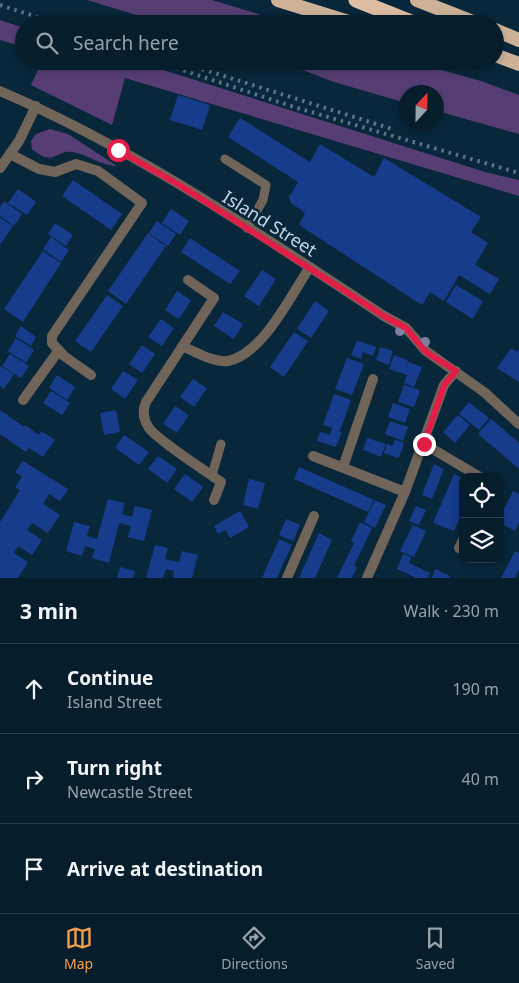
<!DOCTYPE html>
<html lang="en">
<head>
<meta charset="utf-8">
<style>
	:root { --surface:#061d2c; --page:#0f2634; --text:#f1f3f6; --muted:#98a2a9; --line:#273b48; --accent:#f8a14a }
	body { margin:0; font-family:"Noto Sans",sans-serif; background:var(--page); color:var(--text) }
	.controls { position:absolute; right:15px; bottom:15px; display:grid; overflow:hidden; border-radius:10px; box-shadow:0 2px 8px #0003 }
	.controls button { width:45px; height:45px; display:grid; place-items:center; padding:0; border:0; border-bottom:1px solid var(--line); background:var(--surface); color:var(--text); font:25px sans-serif }
	.compass { position:absolute; left:399px; top:85px; width:45px; height:45px; border-radius:50%; background:var(--surface); box-shadow:0 2px 8px #0003; rotate:22deg }
	.stop { position:absolute; width:15px; height:15px; margin:-11px; border:4px solid #e11d48; border-radius:50%; background:#fff }
	.stop.end { background:#e11d48; border-color:#fff; box-shadow:0 1px 5px #0008 }
	.list { margin:0; padding:0; list-style:none }
	h2 { display:flex; justify-content:space-between; align-items:center; height:65px; margin:0; padding:0 20px; font-size:21px }
	h2 small { font-size:16px; font-weight:400; color:var(--muted) }
	.list li { display:grid; grid-template-columns:32px 1fr auto; gap:15px; align-items:center; box-sizing:border-box; height:90px; padding:0 20px; border-top:1px solid var(--line) }
	.list b { display:block; font-size:19px; white-space:nowrap }
	.list p { margin:0; font-size:16px; white-space:nowrap; color:var(--muted) }
	.list em { font-size:16px; font-style:normal; color:var(--muted) }
	.icon { flex:none; width:28px; height:28px; fill:none; stroke:currentColor; stroke-width:2; stroke-linecap:round; stroke-linejoin:round }
	.map { position:relative; flex:none; width:519px; height:578px; overflow:hidden }
	.search { position:absolute; background:var(--surface); box-shadow:0 2px 8px #0003; left:15px; right:15px; top:15px; height:55px; display:flex; align-items:center; gap:12px; box-sizing:border-box; padding:0 18px; border-radius:28px; color:var(--muted); font-size:19px }
	.sheet { height:335px; background:var(--surface) }
	nav { display:flex; justify-content:space-around; align-items:center; box-sizing:border-box; height:70px; border-top:1px solid var(--line); background:var(--surface); font-size:14px; color:var(--muted) }
	nav a { display:grid; justify-items:center; gap:2px }
	nav .on { color:var(--accent) }
	.map>svg:first-child { display:block }
	.green { fill:#563e74 }
	.building { fill:#173c8c }
	.lines { fill:none; stroke-linecap:round; stroke-linejoin:round }
	.service { stroke:#716459; stroke-width:9 }
	.minor { stroke:#716459; stroke-width:10 }
	.trunk { stroke:#ceb298; stroke-width:14 }
	.motorway { stroke:#debea2; stroke-width:15 }
	.rail { stroke:#5d7587; stroke-width:4; stroke-dasharray:2.5 5; stroke-linecap:butt }
	.tree { fill:#7c80a3 }
	.route { stroke:#e11d48; stroke-width:6 }
	.labels { text-anchor:middle; dominant-baseline:central; stroke-width:5; stroke-linejoin:round; paint-order:stroke }
	.street-label { font-size:18px; fill:#c4d5e3; stroke:#08273b }
</style>
</head>
<body>
<div class="map">
<svg width="519" height="578" viewBox="0 0 519 578">
	<rect width="100%" height="100%" fill="#08273b"/>
	<path class="green" d="M 87,0 L 212,0 L 291,24 L 166,24 Z
		M 0,20 L 24,28 L 24,47 L 0,40 Z
		M 42,61 L 135,61 L 485,172 L 519,180 L 519,196 L 125,78 L 112,125 L 31,85 Z
		M 279,61 L 409,61 L 481,81 L 519,95 L 519,134 L 437,111 L 436,92 L 406,92 L 406,103 L 334,82 Z
		M 50,129 L 68,134 L 117,166 C 100,166 88,154 72,152 C 56,149 54,168 32,149 L 31,141 L 36,134 Z"/>
	<path class="building" d="M 178,95 L 210,105 L 202,130 L 170,120 Z
		M 240,118 L 310,162 L 320,144 L 374,177 L 384,158 L 481,217 L 471,232 L 488,243 L 475,265 L 499,279 L 490,294 L 459,275 L 444,301 L 430,292 L 422,305 L 299,225 L 305,213 L 291,203 L 289,197 L 298,182 L 228,137 Z
		M 73,180 L 122,214 L 111,230 L 62,196 Z
		M 18,189 L 36,202 L 27,215 L 8,203 Z
		M 4,201 L 22,214 L 14,226 L 0,216 L 0,207 Z
		M 171,209 L 189,221 L 180,235 L 162,223 Z
		M 0,218 L 13,226 L 0,245 Z
		M 157,221 L 176,234 L 168,246 L 149,233 Z
		M 55,223 L 73,235 L 66,246 L 48,234 Z
		M 148,233 L 166,246 L 126,304 L 108,291 Z
		M 51,237 L 69,250 L 61,262 L 43,249 Z
		M 190,238 L 240,271 L 230,284 L 181,252 Z
		M 43,251 L 61,263 L 23,322 L 4,309 Z
		M 262,270 L 276,279 L 259,306 L 244,296 Z
		M 456,285 L 483,301 L 473,319 L 446,302 Z
		M 177,291 L 191,300 L 179,319 L 165,310 Z
		M 107,295 L 123,306 L 91,352 L 75,341 Z
		M 315,301 L 329,311 L 311,338 L 297,329 Z
		M 223,312 L 243,324 L 234,339 L 214,326 Z
		M 161,319 L 174,328 L 162,346 L 148,337 Z
		M 21,326 L 36,337 L 31,346 L 15,336 Z
		M 294,332 L 308,341 L 284,377 L 270,367 Z
		M 16,338 L 34,350 L 26,363 L 8,351 Z
		M 357,340 L 376,347 L 373,356 L 363,352 L 361,359 L 351,355 Z
		M 142,345 L 155,354 L 142,373 L 129,364 Z
		M 380,347 L 393,351 L 389,365 L 376,360 Z
		M 511,348 L 517,352 L 519,349 L 519,382 L 497,368 Z
		M 10,354 L 29,366 L 21,378 L 2,366 Z
		M 394,355 L 408,360 L 405,369 L 408,362 L 422,367 L 414,387 L 404,383 L 407,375 L 389,369 Z
		M 347,358 L 364,364 L 352,395 L 335,389 Z
		M 0,366 L 14,374 L 4,389 L 0,386 Z
		M 123,371 L 138,380 L 125,399 L 111,389 Z
		M 57,375 L 75,387 L 67,400 L 49,388 Z
		M 193,379 L 207,388 L 194,407 L 180,397 Z
		M 404,385 L 420,390 L 414,407 L 398,402 Z
		M 51,391 L 70,403 L 62,415 L 43,403 Z
		M 334,394 L 351,400 L 340,431 L 335,430 L 342,432 L 336,447 L 317,441 L 320,432 L 330,435 L 332,428 L 323,425 Z
		M 469,402 L 489,418 L 479,430 L 459,414 Z
		M 393,403 L 410,409 L 405,423 L 388,417 Z
		M 175,406 L 189,415 L 177,433 L 163,424 Z
		M 0,410 L 24,427 L 25,425 L 39,435 L 41,431 L 55,440 L 43,457 L 29,448 L 26,452 L 0,434 Z
		M 116,410 L 120,432 L 104,435 L 100,413 Z
		M 458,415 L 470,425 L 455,443 L 443,432 Z
		M 491,419 L 519,443 L 519,469 L 478,434 Z
		M 390,421 L 408,427 L 403,441 L 385,434 Z
		M 124,435 L 149,452 L 139,465 L 115,448 Z
		M 367,438 L 386,444 L 381,457 L 363,450 Z
		M 395,440 L 404,443 L 399,458 L 384,453 L 387,444 L 392,446 Z
		M 158,456 L 177,469 L 167,483 L 148,469 Z
		M 23,461 L 68,489 L 60,501 L 49,494 L 43,504 L 60,515 L 48,533 L 32,523 L 27,530 L 42,540 L 32,555 L 18,546 L 14,553 L 28,562 L 18,578 L 0,578 L 0,522 L 20,490 L 15,487 L 22,477 L 15,472 Z
		M 434,464 L 444,469 L 432,499 L 422,495 Z
		M 299,467 L 374,500 L 368,512 L 294,479 Z
		M 185,474 L 203,487 L 192,502 L 174,489 Z
		M 454,474 L 463,478 L 463,510 L 454,531 L 433,523 Z
		M 249,479 L 265,483 L 258,509 L 243,505 Z
		M 513,491 L 519,494 L 519,522 L 515,531 L 500,523 L 500,517 Z
		M 108,499 L 125,503 L 122,514 L 132,517 L 135,506 L 152,510 L 144,541 L 128,537 L 131,526 L 119,523 L 109,563 L 92,558 L 95,549 L 85,546 L 82,556 L 66,551 L 74,522 L 90,526 L 87,536 L 97,539 Z
		M 375,500 L 386,505 L 375,528 L 364,522 Z
		M 416,506 L 426,510 L 419,525 L 409,521 Z
		M 240,511 L 249,527 L 230,538 L 226,530 L 218,534 L 214,526 Z
		M 286,519 L 300,525 L 293,541 L 279,535 Z
		M 360,522 L 372,528 L 354,566 L 357,567 L 352,578 L 337,578 L 354,543 L 351,541 Z
		M 413,525 L 426,531 L 414,557 L 400,551 Z
		M 319,533 L 332,540 L 315,578 L 299,578 Z
		M 279,539 L 292,545 L 283,564 L 277,578 L 262,578 Z
		M 155,545 L 168,548 L 165,559 L 179,562 L 182,551 L 198,555 L 192,578 L 173,578 L 174,571 L 166,569 L 163,578 L 146,578 Z
		M 515,551 L 519,553 L 519,569 L 515,578 L 501,578 Z
		M 403,554 L 411,557 L 409,563 L 430,573 L 428,578 L 416,578 L 397,569 Z
		M 120,567 L 135,571 L 133,578 L 117,578 Z
		M 435,569 L 450,576 L 449,578 L 432,578 Z"/>
	<g class="lines">
		<path class="service" d="M 225,159 L 266,185 L 263,200 L 247,228
			M 212,475 L 221,444"/>
		<path class="minor" d="M 0,91 C 136,149 261,235 384,316 L 406,328 L 426,351 L 484,392 L 519,424
			M 10,154 L 39,169 L 55,172 L 76,164 L 98,171 L 142,203 L 52,336 L 52,343 L 64,356 L 91,375
			M 0,168 L 19,141 L 36,106
			M 188,280 L 214,298 L 146,402 C 142,411 143,419 149,428 C 157,440 206,471 221,482 L 214,500
			M 184,347 C 196,352 214,363 228,361 C 263,354 291,295 310,267
			M 23,400 L 59,350
			M 424,444 L 480,477
			M 313,456 L 405,492
			M 343,467 L 373,379
			M 459,548 L 463,540
			M 287,578 L 314,516
			M 367,578 L 405,492 L 444,385 L 456,371"/>
		<path class="trunk" d="M 278,0 L 355,24
			M 417,0 L 478,24
			M 495,30 L 519,40
			M 495,55 L 519,64"/>
		<path class="motorway" d="M 356,0 L 416,24"/>
		<path class="rail" d="M 0,5 L 59,24
			M 155,61 L 294,107 L 519,173
			M 202,69 L 395,130"/>
	</g>
	<g class="tree">
		<circle cx="400" cy="331" r="5"/>
		<circle cx="425" cy="342" r="5"/>
	</g>
	<g class="lines">
		<path class="route" d="M 118,150 L 181,186 L 384,316 L 406,328 L 426,352 L 456,371 L 444,385 L 424,444"/>
	</g>
	<g class="labels">
		<g class="street-label">
			<text transform="translate(270 223) rotate(32)">Island Street</text>
		</g>
	</g>
</svg>
<div class="controls">
<button><svg class="icon" aria-label="locate" viewBox="0 0 24 24"><circle cx="12" cy="12" r="6"/><path d="M12 2v4M12 18v4M2 12h4M18 12h4"/></svg></button>
<button><svg class="icon" aria-label="layers" viewBox="0 0 24 24"><path d="M12 4l9 5-9 5-9-5zM3 14l9 5 9-5"/></svg></button>
</div>
<svg class="compass" viewBox="-18 -18 36 36"><path d="M0-13l5 13h-10z" fill="#e53935"/><path d="M0 13l5-13h-10z" fill="#98a2a9"/></svg>
<div class="stop" style="left:118px;top:150px"></div>
<div class="stop end" style="left:424px;top:444px"></div>
<div class="search"><svg class="icon" aria-label="search" viewBox="0 0 24 24"><circle cx="10" cy="10" r="6"/><path d="M15 15l6 6"/></svg>Search here</div>
</div>
<section class="sheet">
<h2>3 min<small>Walk · 230 m</small></h2>
<ul class="list">
<li><svg class="icon" aria-label="ahead" viewBox="0 0 24 24"><path d="M12 20V5M6 11l6-6 6 6"/></svg><div><b>Continue</b><p>Island Street</p></div><em>190 m</em></li>
<li><svg class="icon" aria-label="right" viewBox="0 0 24 24"><path d="M7 20v-9h11M14 6l5 5-5 5"/></svg><div><b>Turn right</b><p>Newcastle Street</p></div><em>40 m</em></li>
<li><svg class="icon" aria-label="arrive" viewBox="0 0 24 24"><path d="M6 21V4h12l-3 4 3 4H6"/></svg><div><b>Arrive at destination</b></div></li>
</ul>
</section>
<nav>
<a class="on"><svg class="icon" aria-label="map" viewBox="0 0 24 24"><path d="M3 6l6-2 6 2 6-2v14l-6 2-6-2-6 2zM9 4v14M15 6v14"/></svg>Map</a>
<a><svg class="icon" aria-label="directions" viewBox="0 0 24 24"><path d="M12 3l9 9-9 9-9-9zM9 14v-3h6M13 9l2 2-2 2"/></svg>Directions</a>
<a><svg class="icon" aria-label="saved" viewBox="0 0 24 24"><path d="M7 4h10v16l-5-4-5 4z"/></svg>Saved</a>
</nav>
</body>
</html>
